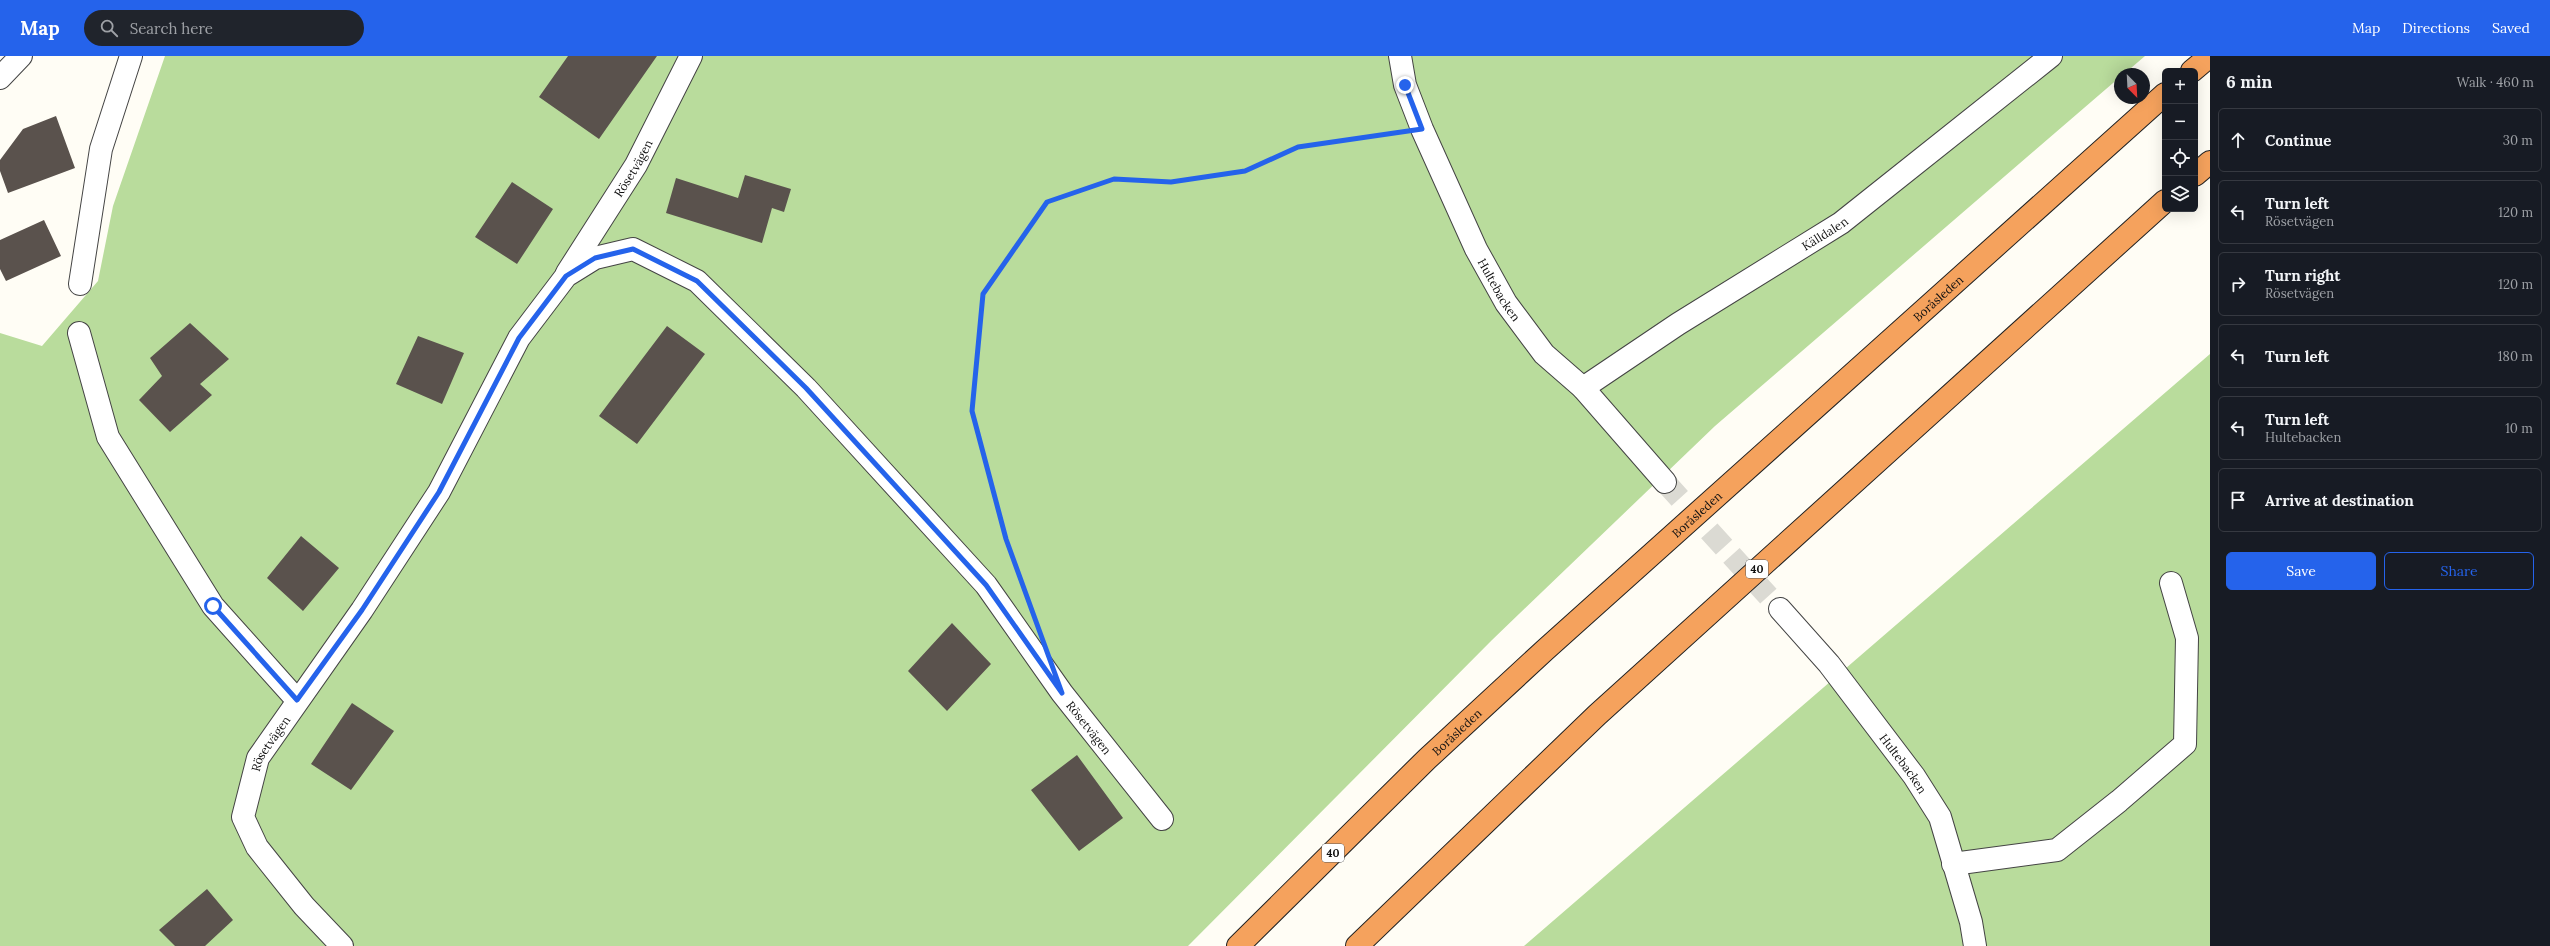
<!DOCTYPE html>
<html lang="en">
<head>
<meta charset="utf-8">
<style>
	:root { --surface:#171b24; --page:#20242c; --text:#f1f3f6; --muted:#9ea1a6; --line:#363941; --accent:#2563eb }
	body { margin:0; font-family:Lora,serif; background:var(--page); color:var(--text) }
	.controls { position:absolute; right:12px; top:12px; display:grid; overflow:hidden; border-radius:6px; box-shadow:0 4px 16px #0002 }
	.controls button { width:36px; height:36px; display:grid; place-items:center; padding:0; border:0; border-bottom:1px solid var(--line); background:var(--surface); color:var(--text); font:20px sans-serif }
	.compass { position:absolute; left:2114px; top:12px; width:36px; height:36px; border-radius:50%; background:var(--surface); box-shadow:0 4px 16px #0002; rotate:156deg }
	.stop { position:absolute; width:12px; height:12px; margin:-9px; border:3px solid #2563eb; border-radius:50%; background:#fff }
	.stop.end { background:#2563eb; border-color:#fff; box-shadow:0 1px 4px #0008 }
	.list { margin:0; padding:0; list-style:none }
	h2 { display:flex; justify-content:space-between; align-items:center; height:52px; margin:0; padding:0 16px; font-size:17px }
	h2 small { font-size:13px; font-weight:400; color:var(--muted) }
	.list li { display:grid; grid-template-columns:26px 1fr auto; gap:12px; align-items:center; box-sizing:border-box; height:64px; margin:0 8px 8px; padding:0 8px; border:1px solid var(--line); border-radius:6px }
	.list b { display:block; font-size:15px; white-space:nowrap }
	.list p { margin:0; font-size:13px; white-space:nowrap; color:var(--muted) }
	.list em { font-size:13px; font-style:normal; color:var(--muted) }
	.actions { display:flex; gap:8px; padding:12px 16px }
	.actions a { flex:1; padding:9px 0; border:1px solid var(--accent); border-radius:6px; text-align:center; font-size:14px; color:var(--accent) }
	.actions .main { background:var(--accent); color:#fff }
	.icon { flex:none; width:22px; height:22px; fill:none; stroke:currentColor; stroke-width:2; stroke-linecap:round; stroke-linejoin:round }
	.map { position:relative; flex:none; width:2210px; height:890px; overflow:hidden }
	header { display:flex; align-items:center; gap:24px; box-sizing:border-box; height:56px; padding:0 20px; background:var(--accent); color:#fff }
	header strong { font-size:19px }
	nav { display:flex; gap:22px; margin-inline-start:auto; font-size:14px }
	.search { width:280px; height:36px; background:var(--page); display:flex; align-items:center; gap:10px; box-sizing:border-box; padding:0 14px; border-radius:22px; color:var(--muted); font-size:15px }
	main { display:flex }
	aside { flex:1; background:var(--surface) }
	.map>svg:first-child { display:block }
	.forest { fill:#b9dc9c }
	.building { fill:#5a524d }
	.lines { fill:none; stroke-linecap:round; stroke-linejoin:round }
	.minor-tunnel { stroke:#dbdad3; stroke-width:22; stroke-dasharray:22 11; stroke-linecap:butt }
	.minor-casing { stroke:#444; stroke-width:24 }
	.highway-casing { stroke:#222; stroke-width:24 }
	.path { stroke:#333; stroke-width:2.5; stroke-dasharray:4 2; stroke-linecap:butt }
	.minor { stroke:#fff; stroke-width:22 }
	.highway { stroke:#f5a25d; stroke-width:22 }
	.route { stroke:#2563eb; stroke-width:5 }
	.labels { text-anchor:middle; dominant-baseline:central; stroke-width:4; stroke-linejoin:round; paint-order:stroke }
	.shield { fill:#fff; stroke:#585858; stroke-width:1 }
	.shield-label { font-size:11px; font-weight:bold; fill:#111 }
	.street-label { font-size:12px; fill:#111; stroke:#fff }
</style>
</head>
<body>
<header>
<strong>Map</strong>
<div class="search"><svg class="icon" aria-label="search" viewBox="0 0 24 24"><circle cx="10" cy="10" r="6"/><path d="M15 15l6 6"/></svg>Search here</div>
<nav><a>Map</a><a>Directions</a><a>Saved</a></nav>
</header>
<main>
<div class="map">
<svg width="2210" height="890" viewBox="0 0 2210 890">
	<rect width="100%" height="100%" fill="#fffdf5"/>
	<path class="forest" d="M 165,0 L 2145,0 L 2124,18 L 2120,18 L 2120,21 L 1715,370 L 1492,584 L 1188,890 L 0,890 L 0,277 L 42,290 L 98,225 L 113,150 Z
		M 2210,298 L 2210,890 L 1524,890 Z"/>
	<path class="building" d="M 568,0 L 657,0 L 599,83 L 539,41 Z
		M 56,60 L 75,112 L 8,137 L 0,115 L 0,104 L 23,73 Z
		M 745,119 L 791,133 L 784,156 L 772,152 L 762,187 L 666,157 L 676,122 L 738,142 Z
		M 512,126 L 553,153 L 517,208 L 475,181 Z
		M 44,164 L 61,200 L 6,225 L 0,213 L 0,184 Z
		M 190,267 L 229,303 L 200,328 L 212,339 L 170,376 L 139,344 L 162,320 L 150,302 Z
		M 667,270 L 705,298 L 637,388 L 599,360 Z
		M 418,280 L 464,297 L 442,348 L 396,328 Z
		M 301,480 L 339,512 L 303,555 L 267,522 Z
		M 952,567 L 991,608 L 947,655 L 908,615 Z
		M 352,647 L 394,675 L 351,734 L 311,708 Z
		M 1077,699 L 1123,762 L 1079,795 L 1031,734 Z
		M 207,833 L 233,864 L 205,890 L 175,890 L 159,874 Z"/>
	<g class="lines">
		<path class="minor-tunnel" d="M 1665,426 L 1780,553"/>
		<defs>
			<g id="minor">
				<path id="s1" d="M 1400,0 L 1405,29 L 1422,73 L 1476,193 L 1506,247 L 1544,298 L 1583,332 L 1665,426"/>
				<path d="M 0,22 L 21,0"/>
				<path id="s2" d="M 567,217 L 636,109 L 691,0"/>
				<path d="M 80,228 L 101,93 L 131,0"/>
				<path d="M 79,277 L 108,381 L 213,550 L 297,644"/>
				<path id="s3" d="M 1583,332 L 1678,268 L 1841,167 L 2051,0"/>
				<path id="s4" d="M 1780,553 L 1829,608 L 1914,720 L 1940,761 L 1971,866 L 1975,890"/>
				<path d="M 1953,808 L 2057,794 L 2119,745 L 2185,688 L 2187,582 L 2171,527"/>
				<path id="s5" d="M 342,890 L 304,850 L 257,791 L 243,761 L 258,702 L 362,554 L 439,436 L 519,282 L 566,220 L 595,202 L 633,193 L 697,225 L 806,332 L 986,529 L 1062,637 L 1162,763"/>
			</g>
			<g id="highway">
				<path d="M 2192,15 L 2210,0"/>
				<path d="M 2195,119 L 2210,106"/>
				<path id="s6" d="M 1238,890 L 1427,703 L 1545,594 L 2165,38"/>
				<path d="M 1357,890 L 1597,659 L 2165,145"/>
			</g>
		</defs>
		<use href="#minor" class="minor-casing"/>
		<use href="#highway" class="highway-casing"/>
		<path class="path" d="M 1022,528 L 1006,483 L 972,355 L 983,238 L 1047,146 L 1114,123 L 1171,126 L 1245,115 L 1297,91 L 1393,77"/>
		<use href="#minor" class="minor"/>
		<use href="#highway" class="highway"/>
	</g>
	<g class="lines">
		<path class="route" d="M 213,550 L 297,644 L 362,554 L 439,436 L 519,282 L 566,220 L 595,202 L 633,193 L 697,225 L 806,332 L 986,529 L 1062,637 L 1006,483 L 972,355 L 983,238 L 1047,146 L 1114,123 L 1171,126 L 1245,115 L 1298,91 L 1422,73 L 1405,29"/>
	</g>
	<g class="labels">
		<g class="shield">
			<rect x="1746" y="504" width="22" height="18" rx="3"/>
			<rect x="1322" y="788" width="22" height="18" rx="3"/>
		</g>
		<g class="shield-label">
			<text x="1757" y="513">40</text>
			<text x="1333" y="797">40</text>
		</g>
		<g class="street-label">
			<text stroke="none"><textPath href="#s2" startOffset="124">Rösetvägen</textPath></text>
			<text stroke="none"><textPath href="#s3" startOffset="287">Källdalen</textPath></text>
			<text stroke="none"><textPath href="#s1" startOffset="255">Hultebacken</textPath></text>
			<text stroke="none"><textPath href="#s6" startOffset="954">Boråsleden</textPath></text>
			<text stroke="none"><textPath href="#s6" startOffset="630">Boråsleden</textPath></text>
			<text stroke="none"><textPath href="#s5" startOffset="1538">Rösetvägen</textPath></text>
			<text stroke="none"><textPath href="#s6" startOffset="306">Boråsleden</textPath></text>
			<text stroke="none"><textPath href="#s5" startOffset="243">Rösetvägen</textPath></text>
			<text stroke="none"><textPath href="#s4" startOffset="198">Hultebacken</textPath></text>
		</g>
	</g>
</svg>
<div class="controls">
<button>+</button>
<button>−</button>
<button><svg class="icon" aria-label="locate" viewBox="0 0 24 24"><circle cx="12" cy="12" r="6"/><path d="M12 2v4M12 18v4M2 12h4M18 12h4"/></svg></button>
<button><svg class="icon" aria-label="layers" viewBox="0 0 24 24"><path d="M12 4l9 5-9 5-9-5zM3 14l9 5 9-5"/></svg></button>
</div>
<svg class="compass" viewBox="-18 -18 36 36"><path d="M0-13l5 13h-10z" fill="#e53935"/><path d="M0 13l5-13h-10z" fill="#9ea1a6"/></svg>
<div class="stop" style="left:213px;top:550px"></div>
<div class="stop end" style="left:1405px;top:29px"></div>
</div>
<aside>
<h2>6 min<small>Walk · 460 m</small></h2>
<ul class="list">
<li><svg class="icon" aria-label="ahead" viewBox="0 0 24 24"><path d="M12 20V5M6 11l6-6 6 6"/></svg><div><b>Continue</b></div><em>30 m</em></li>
<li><svg class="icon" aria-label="left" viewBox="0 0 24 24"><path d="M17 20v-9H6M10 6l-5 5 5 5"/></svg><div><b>Turn left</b><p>Rösetvägen</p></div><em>120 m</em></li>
<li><svg class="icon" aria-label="right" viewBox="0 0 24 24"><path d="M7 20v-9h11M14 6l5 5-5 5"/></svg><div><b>Turn right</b><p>Rösetvägen</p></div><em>120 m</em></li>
<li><svg class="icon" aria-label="left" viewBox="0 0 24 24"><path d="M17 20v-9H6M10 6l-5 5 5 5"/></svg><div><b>Turn left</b></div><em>180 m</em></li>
<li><svg class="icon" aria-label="left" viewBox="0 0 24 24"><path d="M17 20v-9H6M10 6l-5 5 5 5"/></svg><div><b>Turn left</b><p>Hultebacken</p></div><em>10 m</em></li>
<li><svg class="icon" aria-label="arrive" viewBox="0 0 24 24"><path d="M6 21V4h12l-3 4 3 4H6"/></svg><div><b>Arrive at destination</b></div></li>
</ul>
<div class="actions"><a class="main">Save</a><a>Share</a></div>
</aside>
</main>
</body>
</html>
